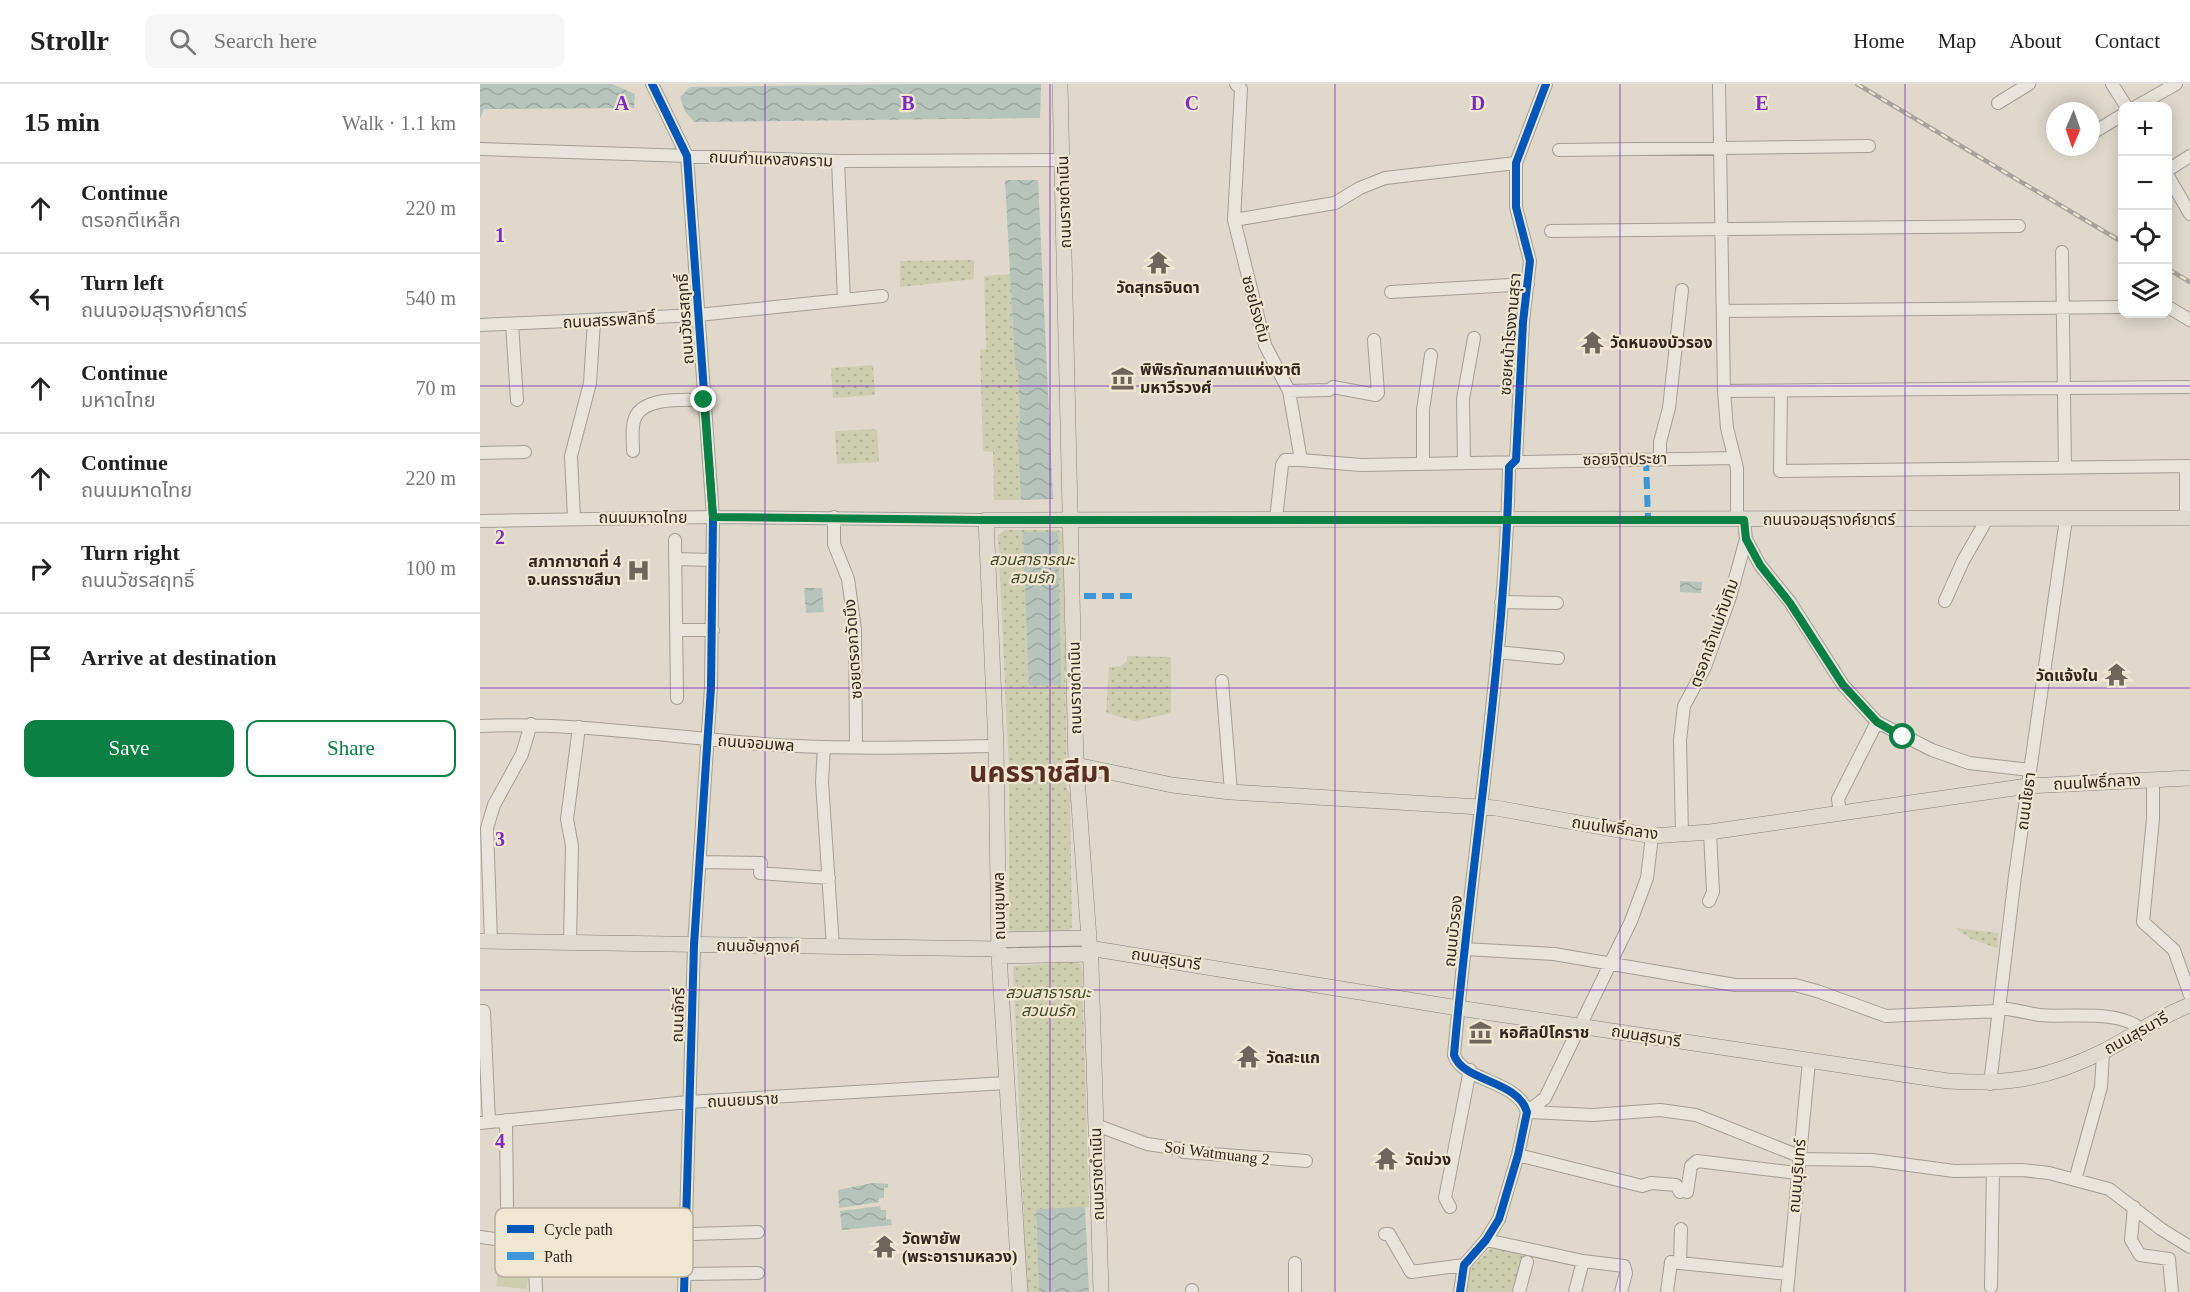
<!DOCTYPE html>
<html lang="en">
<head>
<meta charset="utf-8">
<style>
	:root { --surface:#fff; --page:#f6f6f6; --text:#222; --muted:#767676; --line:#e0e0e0; --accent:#0b8043 }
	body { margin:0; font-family:"Times New Roman","Noto Sans Thai",serif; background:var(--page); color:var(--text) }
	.controls { position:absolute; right:18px; top:18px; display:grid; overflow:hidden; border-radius:12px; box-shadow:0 3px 15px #0003 }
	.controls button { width:54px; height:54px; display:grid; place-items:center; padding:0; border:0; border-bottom:2px solid var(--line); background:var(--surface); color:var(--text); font:30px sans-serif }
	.compass { position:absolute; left:1566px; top:18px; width:54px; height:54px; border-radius:50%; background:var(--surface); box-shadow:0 3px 15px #0003; rotate:182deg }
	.stop { position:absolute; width:18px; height:18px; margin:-14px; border:4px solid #0b8043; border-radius:50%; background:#fff }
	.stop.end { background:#0b8043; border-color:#fff; box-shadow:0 2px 6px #0008 }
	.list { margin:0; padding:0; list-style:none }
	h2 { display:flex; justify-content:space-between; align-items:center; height:78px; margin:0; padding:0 24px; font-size:26px }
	h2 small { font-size:20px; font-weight:400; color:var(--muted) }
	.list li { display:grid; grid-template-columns:39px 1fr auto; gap:18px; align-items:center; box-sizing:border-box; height:90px; padding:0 24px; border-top:2px solid var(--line) }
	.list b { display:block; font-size:22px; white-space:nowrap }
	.list p { margin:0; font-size:20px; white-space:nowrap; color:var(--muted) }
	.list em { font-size:20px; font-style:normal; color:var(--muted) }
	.actions { display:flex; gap:12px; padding:18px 24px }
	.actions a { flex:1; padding:14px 0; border:2px solid var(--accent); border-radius:12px; text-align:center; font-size:21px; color:var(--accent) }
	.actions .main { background:var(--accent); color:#fff }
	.icon { flex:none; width:33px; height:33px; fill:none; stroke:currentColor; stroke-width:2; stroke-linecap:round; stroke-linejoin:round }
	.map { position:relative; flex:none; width:1710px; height:1208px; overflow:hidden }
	header { display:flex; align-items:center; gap:36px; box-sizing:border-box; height:84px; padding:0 30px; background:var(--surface); border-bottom:2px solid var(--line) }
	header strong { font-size:28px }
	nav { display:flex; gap:33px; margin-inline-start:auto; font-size:21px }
	.search { width:420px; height:54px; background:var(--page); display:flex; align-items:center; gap:15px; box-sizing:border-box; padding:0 21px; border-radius:12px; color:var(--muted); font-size:22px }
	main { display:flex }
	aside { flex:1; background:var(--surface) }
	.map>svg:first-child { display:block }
	.park { fill:url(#park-dots) }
	.pitch { fill:#cdcdb0 }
	.water { fill:url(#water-waves) }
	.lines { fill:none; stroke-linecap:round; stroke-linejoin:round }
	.minor-casing { stroke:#a49e94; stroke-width:14 }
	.major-casing { stroke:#8a837b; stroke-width:16 }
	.minor { stroke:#e8e4dc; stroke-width:12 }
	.major { stroke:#dfd9ce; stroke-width:15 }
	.rail-casing { stroke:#a7a39c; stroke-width:4.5 }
	.rail { stroke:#f0e7d2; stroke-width:2; stroke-dasharray:7; stroke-linecap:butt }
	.quiet { stroke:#3d96d5; stroke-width:6; stroke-dasharray:12 6; stroke-linecap:butt }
	.cycleway-casing { stroke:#f0e7d2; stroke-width:11 }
	.cycleway { stroke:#0057b8; stroke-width:8 }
	.route { stroke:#0b8043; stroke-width:8 }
	.grid { fill:none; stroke:#7b2cbf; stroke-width:1.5; stroke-opacity:0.55 }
	.labels { text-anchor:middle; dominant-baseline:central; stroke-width:4.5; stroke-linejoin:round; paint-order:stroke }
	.street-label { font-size:16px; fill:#31271e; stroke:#f0e7d2 }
	.poi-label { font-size:16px; font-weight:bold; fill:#31271e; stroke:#f0e7d2; text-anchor:start }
	.park-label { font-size:16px; font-style:italic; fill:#424b28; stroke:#f0e7d2 }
	.town-label { font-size:28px; font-weight:bold; fill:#582e23; stroke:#f0e7d2 }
	.key { fill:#f0e7d2; stroke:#b7ad9c; stroke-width:1.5 }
	.key-label { font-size:16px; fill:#31271e }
	.grid-label { font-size:20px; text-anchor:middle; font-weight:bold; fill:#7b2cbf; stroke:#f0e7d2; stroke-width:4.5; stroke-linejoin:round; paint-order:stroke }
</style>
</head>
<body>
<header>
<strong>Strollr</strong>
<div class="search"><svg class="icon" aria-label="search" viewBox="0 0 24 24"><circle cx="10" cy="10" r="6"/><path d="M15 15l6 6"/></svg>Search here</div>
<nav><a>Home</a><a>Map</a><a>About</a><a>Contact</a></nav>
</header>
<main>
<aside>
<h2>15 min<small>Walk · 1.1 km</small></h2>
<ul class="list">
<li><svg class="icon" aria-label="ahead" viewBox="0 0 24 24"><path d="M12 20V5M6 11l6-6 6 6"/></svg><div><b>Continue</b><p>ตรอกตีเหล็ก</p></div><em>220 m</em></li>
<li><svg class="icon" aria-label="left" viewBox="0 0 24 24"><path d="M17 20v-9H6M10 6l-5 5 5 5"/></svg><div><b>Turn left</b><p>ถนนจอมสุรางค์ยาตร์</p></div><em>540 m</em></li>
<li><svg class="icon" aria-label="ahead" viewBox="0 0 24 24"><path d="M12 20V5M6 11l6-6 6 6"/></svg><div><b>Continue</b><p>มหาดไทย</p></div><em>70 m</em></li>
<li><svg class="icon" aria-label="ahead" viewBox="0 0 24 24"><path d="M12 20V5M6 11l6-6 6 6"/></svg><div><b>Continue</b><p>ถนนมหาดไทย</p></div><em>220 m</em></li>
<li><svg class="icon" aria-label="right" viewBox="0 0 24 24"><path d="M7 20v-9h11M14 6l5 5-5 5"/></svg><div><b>Turn right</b><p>ถนนวัชรสฤทธิ์</p></div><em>100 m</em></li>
<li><svg class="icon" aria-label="arrive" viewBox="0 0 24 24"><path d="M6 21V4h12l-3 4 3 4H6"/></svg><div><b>Arrive at destination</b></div></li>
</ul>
<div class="actions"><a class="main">Save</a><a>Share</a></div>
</aside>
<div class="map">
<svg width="1710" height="1208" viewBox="0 0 1710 1208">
	<defs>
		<pattern id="park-dots" width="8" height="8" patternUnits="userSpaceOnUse" patternTransform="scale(1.5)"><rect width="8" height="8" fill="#cdcdb0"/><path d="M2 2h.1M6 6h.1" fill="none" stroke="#b0b097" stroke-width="1.8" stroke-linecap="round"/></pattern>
		<pattern id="water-waves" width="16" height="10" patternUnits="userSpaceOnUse" patternTransform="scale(1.5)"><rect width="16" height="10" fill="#b6c4bb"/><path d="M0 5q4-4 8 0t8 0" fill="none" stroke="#9da8a0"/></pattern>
	</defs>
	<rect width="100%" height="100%" fill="#dfd8cb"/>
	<path class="park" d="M 494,176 L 494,195 L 420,203 L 420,177 Z
		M 530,190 L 535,282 L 538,286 L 540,338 L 537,340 L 541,416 L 514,416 L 513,368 L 503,367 L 500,266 L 506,265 L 504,192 Z
		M 393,281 L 395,311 L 353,314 L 351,284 Z
		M 397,345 L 399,378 L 357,380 L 355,347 Z
		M 525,446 L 578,446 L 583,450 L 587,706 L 590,708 L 592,843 L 587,848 L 532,849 L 529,846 L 529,687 L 518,451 Z
		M 647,572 L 691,573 L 691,629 L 655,637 L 626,629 L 629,583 L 641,582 L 647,577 Z
		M 1475,844 L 1519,849 L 1517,864 L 1491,855 Z
		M 598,878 L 602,882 L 609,1123 L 556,1126 L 559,1208 L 547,1208 L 533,882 Z
		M 1013,1162 L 1045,1169 L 1036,1208 L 987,1208 L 989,1186 Z"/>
	<path class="pitch" d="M 22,1159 L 50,1163 L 47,1205 L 16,1202 Z"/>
	<path class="water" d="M 0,0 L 132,0 L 155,10 L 154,24 L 4,25 L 0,35 Z
		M 434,0 L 561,0 L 560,34 L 214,38 L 205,27 L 200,13 L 210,3 Z
		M 525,96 L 558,96 L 573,415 L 541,416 L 537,339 L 540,338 L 538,286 L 535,282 Z
		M 543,448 L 578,448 L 581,601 L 549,601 Z
		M 1200,497 L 1222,498 L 1221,509 L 1200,508 Z
		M 324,504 L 342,504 L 344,528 L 326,529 Z
		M 393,1099 L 408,1100 L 408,1103 L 404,1104 L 404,1114 L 399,1114 L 399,1118 L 359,1124 L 358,1106 Z
		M 400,1122 L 401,1126 L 406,1126 L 406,1135 L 411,1135 L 412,1141 L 362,1146 L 360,1127 Z
		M 605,1123 L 609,1208 L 559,1208 L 556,1125 Z"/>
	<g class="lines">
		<defs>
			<path id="minor" d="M 172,0 L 207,72 L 233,433 L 231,603 L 214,861 L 204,1208
				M 756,0 L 761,5 L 754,136 L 785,261 L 809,307 L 821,376 L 881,381 L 1254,374
				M 1239,0 L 1244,307 L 1247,344 L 1257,384 L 1257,436
				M 1632,0 L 1646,22
				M 1518,19 L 1549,0
				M 1657,22 L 1696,0
				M 1611,50 L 1642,31
				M 0,65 L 358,77 L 583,76
				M 1079,66 L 1389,62
				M 358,77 L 364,216
				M 1688,86 L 1710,72
				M 1688,92 L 1710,130
				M 754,136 L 855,119 L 880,104 L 905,94 L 1036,79
				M 1071,147 L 1539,142
				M 1582,168 L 1585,383
				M 911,208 L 1048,200
				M 1688,223 L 1710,236
				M 1243,227 L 1642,223
				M 32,240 L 37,316
				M 0,241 L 218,231 L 402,212
				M 809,307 L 849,306 L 853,303 L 896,311 L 898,309 L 894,256
				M 1244,307 L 1710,303
				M 1301,307 L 1300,387 L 1710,382
				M 153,367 C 153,356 151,343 155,334 C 164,312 206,316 224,316
				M 0,369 L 45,368
				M 1180,375 L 1180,358 L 1189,324 L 1202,206
				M 984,379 L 983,315 L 994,254
				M 943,380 L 943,326 L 951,271
				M 354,433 L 354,460 L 368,495 L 375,546 L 376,663
				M 94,434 L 91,372 L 110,299 L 114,237
				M 1706,434 L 1706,382
				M 796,435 L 802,381 L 805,376 L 821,376
				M 1264,436 L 1266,455 L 1280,481 L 1310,518 L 1363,601 L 1397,638 L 1452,666 L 1489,679 L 1550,686
				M 0,437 L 233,433 L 506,436
				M 195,456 L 197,614
				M 195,475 L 233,476
				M 1465,517 L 1483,477 L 1507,435
				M 1021,518 L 1077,519
				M 196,546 L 233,546
				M 1017,568 L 1078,574
				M 742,597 L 751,708
				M 0,642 C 95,638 188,653 283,660 C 360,666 439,663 516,662
				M 344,663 L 342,698 L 353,863
				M 1673,696 L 1673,735 L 1663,838 L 1694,866 L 1710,911
				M 1360,728 L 1358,715 L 1397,638
				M 1202,751 L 1200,656 L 1204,622 L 1225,583 L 1250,513 L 1266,455
				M 220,778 L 281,779 L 280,789 L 349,794
				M 1229,817 L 1233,808 L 1230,748
				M 11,857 L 7,744 L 14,721 L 42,670 L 51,640
				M 90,858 L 92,762 L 87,735 L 99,643
				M 985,865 L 1074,870 L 1255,901 L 1315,901 L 1337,907 L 1406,932 L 1518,927
				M 1519,924 C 1533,925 1546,929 1560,931 C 1588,934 1639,925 1660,945
				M 0,927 L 4,927 L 9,1038
				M 1510,1000 L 1535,792 L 1586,435
				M 1047,1028 L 1065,1014 L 1151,837 L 1167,794 L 1172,752
				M 1048,1028 L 1113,1031 L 1180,1026 L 1216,1031 L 1319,1072
				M 26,1036 L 27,1122
				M 0,1039 L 208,1018 L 526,999
				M 616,1041 L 667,1060 L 701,1065 L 704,1068 L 826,1077
				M 1038,1071 L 1162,1102 L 1171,1099 L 1196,1101 L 1200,1108
				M 1319,1075 L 1392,1076 L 1474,1087 L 1542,1086 L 1569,1089 L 1629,1105 L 1681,1145 L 1710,1163
				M 1595,1096 L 1621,1003 L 1623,968
				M 1207,1108 L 1211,1082 L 1217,1077 L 1317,1089
				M 970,1123 L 965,1114 L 990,986
				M 1654,1123 L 1651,1156 L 1660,1171 L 1689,1175 L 1692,1208
				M 905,1150 L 909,1150 L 931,1188 L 984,1181
				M 0,1153 L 53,1160 L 113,1153 L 278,1148
				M 1006,1156 L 1103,1177 L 1144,1182 L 1146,1189 L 1141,1208
				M 55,1177 L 56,1208
				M 1200,1179 L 1308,1190
				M 205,1190 L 278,1189
				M 1511,1203 L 1513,1087
				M 712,1206 L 712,1208
				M 815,1208 L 815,1179
				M 980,1208 L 984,1181 L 1006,1156 L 1019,1135 L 1038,1071 L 1047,1028 C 1038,996 983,998 974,971 C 991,775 1025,579 1029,383 L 1036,376 L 1043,238 L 1050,177 L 1036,123 L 1036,79 L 1066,0
				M 1039,1208 L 1047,1178
				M 1095,1208 L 1103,1177
				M 1187,1208 L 1191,1178 L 1200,1179 L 1201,1145
				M 1307,1208 L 1329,977"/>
			<path id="major" d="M 580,0 L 596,681 L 611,881 L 621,1208
				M 596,681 L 692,701 L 751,708 L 1016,724 L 1172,752 L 1230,748 L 1548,702 L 1710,694
				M 519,856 L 607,854
				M 0,857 L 519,865
				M 609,864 L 978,924 L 1468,997 C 1527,1001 1566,995 1620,969 C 1651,954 1677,933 1710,921
				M 519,872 L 610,870
				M 540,1208 L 519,872 L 516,662 L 506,436 L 1710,434"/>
		</defs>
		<use href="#minor" class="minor-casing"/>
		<use href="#major" class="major-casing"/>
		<use href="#minor" class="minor"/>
		<use href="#major" class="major"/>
		<defs>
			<path id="rail" d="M 1377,0 L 1642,158
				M 1688,185 L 1710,198"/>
		</defs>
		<use href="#rail" class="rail-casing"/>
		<use href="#rail" class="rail"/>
		<path class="quiet" d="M 1166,375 L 1168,435
			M 604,512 L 654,512"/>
		<defs>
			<path id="cycleway" d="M 172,0 L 207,72 L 233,433 L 231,603 L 214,861 L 204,1208
				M 980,1208 L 984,1181 L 1006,1156 L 1019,1135 L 1038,1071 L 1047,1028 C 1038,996 983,998 974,971 C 991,775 1025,579 1029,383 L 1036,376 L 1043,238 L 1050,177 L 1036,123 L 1036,79 L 1066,0"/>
		</defs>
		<use href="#cycleway" class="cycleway-casing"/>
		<use href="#cycleway" class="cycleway"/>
	</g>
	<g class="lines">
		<path class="route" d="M 224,316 L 233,433 L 506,436 L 1264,436 L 1266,455 L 1280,481 L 1310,519 L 1363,601 L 1397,638 L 1423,653"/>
	</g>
	<path class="grid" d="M 285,0 L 285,1208M 570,0 L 570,1208M 855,0 L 855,1208M 1140,0 L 1140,1208M 1425,0 L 1425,1208M 0,302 L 1710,302M 0,604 L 1710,604M 0,906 L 1710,906"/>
	<defs>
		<symbol id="temple-bare" viewBox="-9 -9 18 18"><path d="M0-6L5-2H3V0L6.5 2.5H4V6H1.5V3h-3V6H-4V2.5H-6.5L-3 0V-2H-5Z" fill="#6e655b" stroke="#f0e7d2" stroke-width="2.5" paint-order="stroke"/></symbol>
		<symbol id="museum-bare" viewBox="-9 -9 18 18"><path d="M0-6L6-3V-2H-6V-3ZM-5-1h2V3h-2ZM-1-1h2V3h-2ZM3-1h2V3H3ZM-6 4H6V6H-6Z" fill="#6e655b" stroke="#f0e7d2" stroke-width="2.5" paint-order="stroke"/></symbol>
		<symbol id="hospital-bare" viewBox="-9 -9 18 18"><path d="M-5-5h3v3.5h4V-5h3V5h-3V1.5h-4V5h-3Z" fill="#6e655b" stroke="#f0e7d2" stroke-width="2.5" paint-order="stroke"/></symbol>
	</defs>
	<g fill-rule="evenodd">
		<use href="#temple-bare" x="662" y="162" width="33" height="33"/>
		<use href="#temple-bare" x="1096" y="242" width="33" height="33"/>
		<use href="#museum-bare" x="626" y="278" width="33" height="33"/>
		<use href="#hospital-bare" x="142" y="470" width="33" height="33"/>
		<use href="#temple-bare" x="1620" y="574" width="33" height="33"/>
		<use href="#museum-bare" x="984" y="932" width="33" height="33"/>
		<use href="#temple-bare" x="752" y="956" width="33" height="33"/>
		<use href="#temple-bare" x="890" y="1058" width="33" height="33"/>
		<use href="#temple-bare" x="388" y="1146" width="33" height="33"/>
	</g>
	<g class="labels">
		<g class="street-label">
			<text transform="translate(291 75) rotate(2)">ถนนกำแหงสงคราม</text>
			<text transform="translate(584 118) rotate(-92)">ถนนราชดำเนิน</text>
			<text transform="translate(776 225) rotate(75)">ซอยโรงต้ม</text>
			<text transform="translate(205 235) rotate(-94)">ถนนวัชรสฤทธิ์</text>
			<text transform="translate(129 236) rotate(-3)">ถนนสรรพสิทธิ์</text>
			<text transform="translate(1030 250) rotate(-85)">ซอยหน้าโรงงานสุรา</text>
			<text transform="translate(1145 375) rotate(-1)">ซอยจิตประชา</text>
			<text x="163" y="433">ถนนมหาดไทย</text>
			<text x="1349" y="435">ถนนจอมสุรางค์ยาตร์</text>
			<text transform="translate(1234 549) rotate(-70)">ตรอกเจ้าแม่ทับทิม</text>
			<text transform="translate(373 565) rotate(-94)">ซอยตรอกวัดบึง</text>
			<text transform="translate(595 604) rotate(-91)">ถนนราชดำเนิน</text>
			<text transform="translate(276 659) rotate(4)">ถนนจอมพล</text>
			<text transform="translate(1617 698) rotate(-3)">ถนนโพธิ์กลาง</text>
			<text transform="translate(1546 717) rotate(-82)">ถนนโยธา</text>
			<text transform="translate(1135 744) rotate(8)">ถนนโพธิ์กลาง</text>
			<text transform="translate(519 822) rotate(-91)">ถนนชุมพล</text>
			<text transform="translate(973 847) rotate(-84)">ถนนบัวรอง</text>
			<text transform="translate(278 862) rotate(1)">ถนนอัษฎางค์</text>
			<text transform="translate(686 875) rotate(9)">ถนนสุรนารี</text>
			<text transform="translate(198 931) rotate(-88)">ถนนจักรี</text>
			<text transform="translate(1656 949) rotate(-29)">ถนนสุรนารี</text>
			<text transform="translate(1166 952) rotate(9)">ถนนสุรนารี</text>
			<text transform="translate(263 1016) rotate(-3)">ถนนยมราช</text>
			<text transform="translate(737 1069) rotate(7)">Soi Watmuang 2</text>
			<text transform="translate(617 1090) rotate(-92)">ถนนราชดำเนิน</text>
			<text transform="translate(1317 1092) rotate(-85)">ถนนบุรินทร์</text>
		</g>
		<g class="poi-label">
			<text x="678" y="203" text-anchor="middle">วัดสุทธจินดา</text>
			<text x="1130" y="258">วัดหนองบัวรอง</text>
			<text x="660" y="285">พิพิธภัณฑสถานแห่งชาติ<tspan x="660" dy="18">มหาวีรวงศ์</tspan></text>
			<text x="141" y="477" text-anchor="end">สภากาชาดที่ 4<tspan x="141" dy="18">จ.นครราชสีมา</tspan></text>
			<text x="1618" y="591" text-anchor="end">วัดแจ้งใน</text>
			<text x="1019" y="948">หอศิลป์โคราช</text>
			<text x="786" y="973">วัดสะแก</text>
			<text x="925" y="1075">วัดม่วง</text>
			<text x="422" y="1154">วัดพายัพ<tspan x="422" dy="18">(พระอารามหลวง)</tspan></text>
		</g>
		<g class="park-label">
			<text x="552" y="475">สวนสาธารณะ<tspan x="552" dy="18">สวนรัก</tspan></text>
			<text x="568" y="908">สวนสาธารณะ<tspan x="568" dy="18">สวนนรัก</tspan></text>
		</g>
		<g class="town-label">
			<text x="560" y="688">นครราชสีมา</text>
		</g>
	</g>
	<rect x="15" y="1124" width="198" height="69" rx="9" class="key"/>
	<rect x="27" y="1141" width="27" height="8" fill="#0057b8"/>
	<rect x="27" y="1168" width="27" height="8" fill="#3d96d5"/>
	<g class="key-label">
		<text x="64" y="1151">Cycle path</text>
		<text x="64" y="1178">Path</text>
	</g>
	<g class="grid-label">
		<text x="142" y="26">A</text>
		<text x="428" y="26">B</text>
		<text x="712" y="26">C</text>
		<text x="998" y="26">D</text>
		<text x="1282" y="26">E</text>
		<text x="20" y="158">1</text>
		<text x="20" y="460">2</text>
		<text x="20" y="762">3</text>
		<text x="20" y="1064">4</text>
	</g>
</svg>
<div class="controls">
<button>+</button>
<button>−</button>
<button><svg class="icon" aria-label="locate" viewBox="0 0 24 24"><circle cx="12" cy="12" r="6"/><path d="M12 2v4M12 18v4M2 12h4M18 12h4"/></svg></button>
<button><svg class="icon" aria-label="layers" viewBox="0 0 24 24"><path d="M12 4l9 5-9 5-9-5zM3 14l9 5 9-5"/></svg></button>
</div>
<svg class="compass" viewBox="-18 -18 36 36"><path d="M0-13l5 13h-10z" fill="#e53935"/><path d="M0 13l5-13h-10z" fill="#767676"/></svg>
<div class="stop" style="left:1423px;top:653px"></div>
<div class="stop end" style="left:224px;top:316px"></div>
</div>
</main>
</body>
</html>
